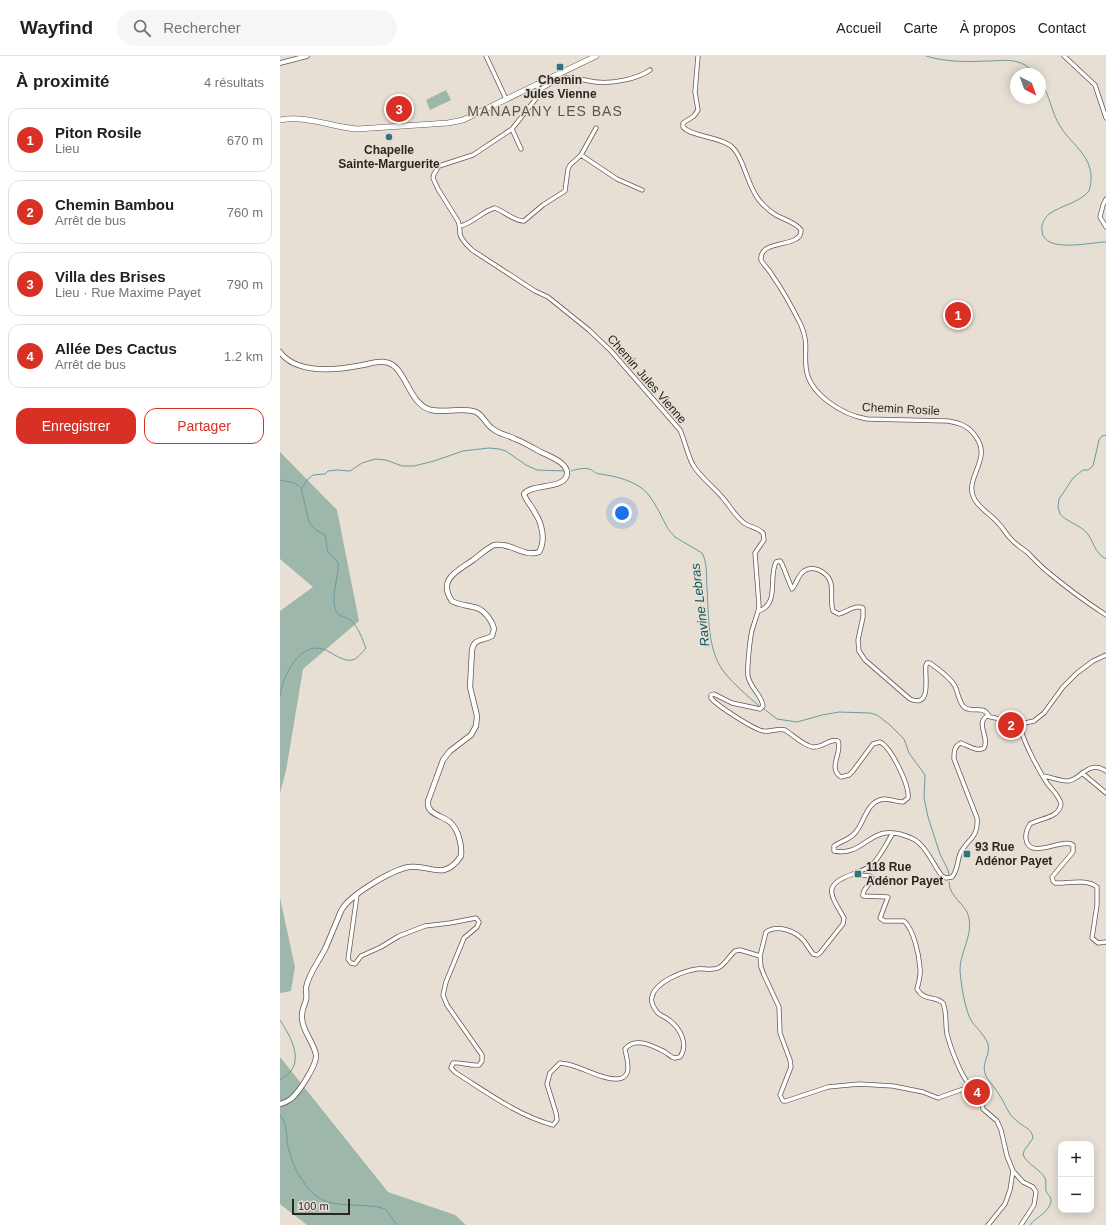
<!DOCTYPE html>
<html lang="fr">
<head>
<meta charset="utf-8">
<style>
	:root { --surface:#fff; --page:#f6f6f6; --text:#202124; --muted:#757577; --line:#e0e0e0; --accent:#d93025 }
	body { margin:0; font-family:Helvetica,sans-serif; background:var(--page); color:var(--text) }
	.controls { position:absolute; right:12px; bottom:12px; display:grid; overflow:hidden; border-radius:8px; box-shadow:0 2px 10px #0003 }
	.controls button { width:36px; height:36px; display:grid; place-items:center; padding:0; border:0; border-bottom:1px solid var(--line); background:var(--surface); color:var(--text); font:20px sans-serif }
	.compass { position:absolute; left:730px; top:12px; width:36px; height:36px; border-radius:50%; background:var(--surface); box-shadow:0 2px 10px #0003; rotate:139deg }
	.scale { position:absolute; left:12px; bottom:10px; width:58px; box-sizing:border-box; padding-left:4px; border:2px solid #2a2723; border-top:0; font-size:11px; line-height:14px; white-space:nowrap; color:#2a2723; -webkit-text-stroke:3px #e8dfd4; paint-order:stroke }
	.you { position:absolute; left:342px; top:457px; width:14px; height:14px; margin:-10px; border:3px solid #fff; border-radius:50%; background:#1a73e8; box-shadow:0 0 0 6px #1a73e833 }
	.badge { display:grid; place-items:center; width:26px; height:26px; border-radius:50%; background:var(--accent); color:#fff; font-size:13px; font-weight:700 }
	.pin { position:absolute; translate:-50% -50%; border:2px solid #fff; box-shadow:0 1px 4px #0006 }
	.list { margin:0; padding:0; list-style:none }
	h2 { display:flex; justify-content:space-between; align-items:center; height:52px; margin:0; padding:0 16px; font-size:17px }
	h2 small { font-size:13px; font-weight:400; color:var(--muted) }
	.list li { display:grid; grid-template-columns:26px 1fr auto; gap:12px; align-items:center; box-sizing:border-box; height:64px; margin:0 8px 8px; padding:0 8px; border:1px solid var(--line); border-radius:12px }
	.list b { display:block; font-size:15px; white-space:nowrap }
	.list p { margin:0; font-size:13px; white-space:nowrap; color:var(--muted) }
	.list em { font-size:13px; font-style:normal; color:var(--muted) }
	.actions { display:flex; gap:8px; padding:12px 16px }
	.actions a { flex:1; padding:9px 0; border:1px solid var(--accent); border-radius:12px; text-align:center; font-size:14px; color:var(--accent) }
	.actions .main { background:var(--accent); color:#fff }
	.icon { flex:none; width:22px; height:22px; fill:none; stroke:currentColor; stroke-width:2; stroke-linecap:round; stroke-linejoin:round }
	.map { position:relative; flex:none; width:826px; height:1169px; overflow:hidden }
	header { display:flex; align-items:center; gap:24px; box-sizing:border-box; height:56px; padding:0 20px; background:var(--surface); border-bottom:1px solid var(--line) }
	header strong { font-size:19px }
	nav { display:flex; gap:22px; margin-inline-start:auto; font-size:14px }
	.search { width:280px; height:36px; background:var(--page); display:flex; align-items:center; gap:10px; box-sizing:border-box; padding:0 14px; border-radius:22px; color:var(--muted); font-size:15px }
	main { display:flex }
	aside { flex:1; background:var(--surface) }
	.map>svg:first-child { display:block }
	.green { fill:#9db7ab }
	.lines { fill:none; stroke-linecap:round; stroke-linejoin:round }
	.stream { stroke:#689b9f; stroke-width:1 }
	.minor-casing { stroke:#60594f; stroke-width:5 }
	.tertiary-casing { stroke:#60594f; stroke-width:5.5 }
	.secondary-casing { stroke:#60594f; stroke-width:6 }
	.primary-casing { stroke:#60594f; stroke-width:6 }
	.minor { stroke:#fff; stroke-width:3.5 }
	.tertiary { stroke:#fff; stroke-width:4 }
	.secondary { stroke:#fff; stroke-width:4.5 }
	.primary { stroke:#fff; stroke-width:5 }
	.poi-dot { fill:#307484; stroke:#e8dfd4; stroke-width:1.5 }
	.labels { text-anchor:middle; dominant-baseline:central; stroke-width:3; stroke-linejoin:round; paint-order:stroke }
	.poi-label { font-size:12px; font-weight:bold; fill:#2a2723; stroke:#e8dfd4 }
	.street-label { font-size:12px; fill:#2a2723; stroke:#e8dfd4 }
	.water-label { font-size:13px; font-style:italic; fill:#105a5f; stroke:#e8dfd4 }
	.quarter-label { font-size:14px; letter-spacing:1px; fill:#5b544b; stroke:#e8dfd4 }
</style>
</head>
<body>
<header>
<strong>Wayfind</strong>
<div class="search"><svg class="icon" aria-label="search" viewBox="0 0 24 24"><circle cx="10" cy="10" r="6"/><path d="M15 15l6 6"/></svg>Rechercher</div>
<nav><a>Accueil</a><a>Carte</a><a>À propos</a><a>Contact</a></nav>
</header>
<main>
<aside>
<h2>À proximité<small>4 résultats</small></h2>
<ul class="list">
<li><span class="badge">1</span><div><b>Piton Rosile</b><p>Lieu</p></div><em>670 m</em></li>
<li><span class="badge">2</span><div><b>Chemin Bambou</b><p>Arrêt de bus</p></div><em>760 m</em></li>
<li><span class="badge">3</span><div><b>Villa des Brises</b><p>Lieu · Rue Maxime Payet</p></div><em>790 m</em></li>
<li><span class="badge">4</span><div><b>Allée Des Cactus</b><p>Arrêt de bus</p></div><em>1.2 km</em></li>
</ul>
<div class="actions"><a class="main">Enregistrer</a><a>Partager</a></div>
</aside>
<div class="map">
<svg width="826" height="1169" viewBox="0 0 826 1169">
	<rect width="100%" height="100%" fill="#e8dfd4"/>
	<path class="green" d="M 166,34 L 171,44 L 150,54 L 146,44 Z
		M 0,396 L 57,454 L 79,565 L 23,613 L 6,715 L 0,737 L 0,555 L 33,531 L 0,503 Z
		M 0,842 L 15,911 L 11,935 L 0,937 Z
		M 0,1001 L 108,1136 L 175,1159 L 186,1169 L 27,1169 L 0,1148 Z"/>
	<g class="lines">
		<path class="stream" d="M 646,0 C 665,6 686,6 707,5 C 717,5 728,3 738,6 C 745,8 750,12 755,18
			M 760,25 C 770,38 771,56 780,70 C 789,85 806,96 810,113 C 812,120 811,129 809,135 C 799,147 782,149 769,158 C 764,162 761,169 762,175 C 764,198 811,186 826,186
			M 826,379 L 822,380 L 819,384 L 813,410 L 808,414 L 803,414 L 793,422 L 779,443 L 778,451 L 780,458 C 787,466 798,468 806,476 C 814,484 813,496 826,503
			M 291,415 C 298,413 305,411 312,414 C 314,416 317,418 320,418 C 335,420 357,425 368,438 C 376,448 382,462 388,473 L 395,481 L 422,497 C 428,508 426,521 427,533 C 429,560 427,594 444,616 C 454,629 468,640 479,650
			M 0,424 L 15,427 L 21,432 L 29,466 L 36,474 L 45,479 L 48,496 L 58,506 C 59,523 50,540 56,555 C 59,561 64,560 69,563 C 78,569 82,583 86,592 C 82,596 78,603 72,604 C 62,606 52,596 43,593 C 19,586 2,621 0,640
			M 22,432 L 28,423 L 33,419 L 45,418 L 48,415 L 57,414 L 70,415 L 82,407 L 95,403 L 106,404 L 122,410 L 134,410 L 154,405 L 183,395 L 209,392 L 219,393 L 226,395 L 246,409 L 257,414 L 285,415
			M 484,653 L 497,663 L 517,666 L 542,659 L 559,656 L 590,657 L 597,659 L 610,669 L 624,683 L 629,697 L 645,719 L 644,742 L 648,761 L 660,798 L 668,814 L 669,820
			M 669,826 C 669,842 686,847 689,862 C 693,879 679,899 680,915 C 681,928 685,955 692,966 C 697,972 705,980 708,988 C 711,999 700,1008 706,1020 C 710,1027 716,1033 720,1040 C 726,1049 728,1059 737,1065 C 743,1071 752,1072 753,1082 L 744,1095 L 743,1099 C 748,1109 760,1113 765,1122 C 767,1126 765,1131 766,1135 C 770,1142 774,1143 768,1152 C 764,1159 755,1162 750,1169
			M 0,964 C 9,978 23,1001 10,1016 C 7,1020 3,1022 0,1024
			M 0,1059 C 8,1069 6,1079 8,1091 C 12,1108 21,1127 35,1139 C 49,1151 71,1148 88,1150 C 94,1150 101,1151 106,1154 C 110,1158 113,1164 117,1169"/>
		<defs>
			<path id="minor" d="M 206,0 L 226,43
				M 418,0 L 415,36 L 418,54 L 414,60 L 403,67 L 403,71 C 412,81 438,80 451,90 C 464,101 467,130 479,144 C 484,150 489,155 496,159 C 503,163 517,167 521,174 C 522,193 479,182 481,204 C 484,210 489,213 492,219 C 502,233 513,253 521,269 C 529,288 524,293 526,311 C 528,338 563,359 587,363 L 668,365 C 680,367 689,370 696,381 C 713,404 682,423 695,444 C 701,454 712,459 719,468 C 723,472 726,478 730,482 C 735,488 741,492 747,496 C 754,503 761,511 769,517 C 787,532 806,546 826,559
				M 784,0 L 815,29 L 826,62
				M 257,28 L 259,36 L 258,40 L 232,73 L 193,99 L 159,110 L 154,118 L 153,122 L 158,133 L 178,165 C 180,170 180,173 180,178 C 181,184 188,190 192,194 L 255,235 L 268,241 L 309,274 L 331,295 L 400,374 C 405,385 407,398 413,409 C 420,421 433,430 442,441 C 450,450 455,460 464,467 C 470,471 478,472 483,477 L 484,484 L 475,497 L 479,550 C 478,558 475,564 473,571 C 470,579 467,611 468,620 C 470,632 482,639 483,650 L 480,653 L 452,647 L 434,638 L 431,639 L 431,642 C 436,649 476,675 484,675 C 491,676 498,672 505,674 C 513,679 524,690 533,691 C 543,692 549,682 558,685 C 563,696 547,712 561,721 L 569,719 L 573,715 L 590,692 L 593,688 L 600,686 C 611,691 630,730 628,742 L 623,746 C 617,746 611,743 604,743 C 586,745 585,766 575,777 C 569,784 561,785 554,790 L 554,795 C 578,800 586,780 605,777 C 610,776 615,777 620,778 C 627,780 634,782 639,787 C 649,796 654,810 662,820 L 666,822 L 672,821 C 678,814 677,806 680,798 C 687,783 699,782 697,762 L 674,703 C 674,696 674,690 681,687 C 689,690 697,696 704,692 C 710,681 695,668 707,660 L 740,668 L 754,665 L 764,657 L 783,631 L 797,617 L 813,605 L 826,599
				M 259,34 C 267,30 275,23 285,22 C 295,21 306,25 316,26 C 331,28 358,23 370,14
				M 232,73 L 241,93
				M 301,99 L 337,123 L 362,134
				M 826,143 L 823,149 L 820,161 L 826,171
				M 180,170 C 194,167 202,155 215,152 C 223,155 236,166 244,165 L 263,149 L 285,135 L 288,113 L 290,109 L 301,99 L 316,72
				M 479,555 C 500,547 488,522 496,506 L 500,505 L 502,508 L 512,533 C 517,528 517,520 524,515 C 528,512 534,512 539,514 C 559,524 548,539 553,555 L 559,558 C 567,556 575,548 583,552 L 583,561 L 578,584 L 579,595 L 585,604 L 630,643 C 653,653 644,618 646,609 L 647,607 L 650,607 C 658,613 670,621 675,630 C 678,637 679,646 684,651 C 693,658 702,648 709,660
				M 740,668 C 741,682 759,715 767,727 C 772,734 779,739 781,748 C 779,762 761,762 750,768 C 747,773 745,777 746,783 C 749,805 783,781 793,789 L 793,796 L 772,821 L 773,825 L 775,827 C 788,828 807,822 817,831 L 817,849 L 812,882 L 818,887 L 826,886
				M 802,717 L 826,737
				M 763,720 C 771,721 780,725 788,725 C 801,724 808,703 826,715
				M 613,777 C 607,786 599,804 590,810 C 585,814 579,815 573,818 C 541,829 551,839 564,862 L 563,868 L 540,897 L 537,899 L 533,898 C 530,894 527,889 524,885 C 516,875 497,868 486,876 L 480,900 L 481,911 L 484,919 L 499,951 L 500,977 L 510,1004 L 511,1011 L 500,1039 L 503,1045 L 506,1045 L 548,1031 L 579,1028 L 613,1030 L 643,1036 L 658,1042 L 689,1031 L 698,1035
				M 576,816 L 579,819 L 590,820 L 592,822 C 591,829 582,832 583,840 L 608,841 L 600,862 L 604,865 L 624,865 C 634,874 639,899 640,912 C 641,919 639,926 637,933 C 645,946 654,939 663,947 C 667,957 665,967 667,978 C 670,990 682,1024 692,1031
				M 77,839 L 68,903 L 71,907 L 75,908 L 81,900 L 101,891 L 119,880 L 145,870 L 170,867 L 196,862 L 199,866 L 197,871 L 184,882 L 166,926 L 163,939 L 167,949 L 202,999 L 202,1005 L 199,1009 C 189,1010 182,1006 173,1007 L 171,1012 L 176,1017 C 208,1037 237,1059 273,1069 L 277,1064 L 276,1057 L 267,1028 L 270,1017 L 280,1007 C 299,1008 320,1024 337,1023 C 341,1023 345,1021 347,1017 C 350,1011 346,1000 345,993 C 355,980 373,990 385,996 C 388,998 391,1001 394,1002 C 396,1002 398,1001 400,1001 C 409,988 400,972 389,964 C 386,961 381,960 378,957 C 375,954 370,946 372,941 C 375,926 403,915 417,913 C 424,912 431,915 438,912 C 445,909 449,900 455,895 L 460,894 L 480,900
				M 698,1034 C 707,1040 701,1044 703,1053 L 717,1065 L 721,1074 L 727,1100 L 733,1115 L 730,1134 L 725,1148 L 708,1169
				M 733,1115 L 743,1126 L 753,1131 L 756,1136 L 754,1149 L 741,1169"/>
			<path id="tertiary" d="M 0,7 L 27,0"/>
			<path id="secondary" d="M 0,296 C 17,319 58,314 83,309 C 89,308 97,305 104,306 C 126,307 127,348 151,354 C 165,357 183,351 196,356 C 204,360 206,369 213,373 C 219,378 228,379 235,383 C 243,386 250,390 257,394 C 265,399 287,405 287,417 C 287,434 251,427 244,438 C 246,445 252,450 255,457 C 262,467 266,485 259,496 C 244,502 231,486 214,489 C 206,493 200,499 193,504 C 178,515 157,523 172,545 C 179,549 186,549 193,551 C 203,552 212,564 214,573 L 212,580 C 203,585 194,582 192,594 L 190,631 L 197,660 L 196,670 L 191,679 L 170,695 L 163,704 L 148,745 C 146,759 163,759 171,767 C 179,775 182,790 181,800 C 164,826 150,808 129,811 C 112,814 69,839 61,855 C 56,867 51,879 46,891 C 40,904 28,918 26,932 C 26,936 27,941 26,944 C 24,951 21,955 22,962 C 22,975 34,986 36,999 C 37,1009 19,1036 11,1043 C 8,1045 4,1047 0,1048"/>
			<path id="primary" d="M 0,64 C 27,59 51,71 77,73 L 168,67 L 183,64 L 316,0"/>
		</defs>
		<use href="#minor" class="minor-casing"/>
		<use href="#tertiary" class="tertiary-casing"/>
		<use href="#secondary" class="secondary-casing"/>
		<use href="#primary" class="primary-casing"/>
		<use href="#minor" class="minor"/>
		<use href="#tertiary" class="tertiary"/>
		<use href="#secondary" class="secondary"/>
		<use href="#primary" class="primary"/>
	</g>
	<g class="poi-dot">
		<rect x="276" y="7" width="8" height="8" rx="2"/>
		<circle cx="109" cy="81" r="4"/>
		<rect x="683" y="794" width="8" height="8" rx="2"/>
		<rect x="574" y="814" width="8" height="8" rx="2"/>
	</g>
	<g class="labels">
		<g class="poi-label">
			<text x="280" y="24">Chemin<tspan x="280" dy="14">Jules Vienne</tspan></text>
			<text x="109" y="94">Chapelle<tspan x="109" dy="14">Sainte-Marguerite</tspan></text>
			<text x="695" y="791" text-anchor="start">93 Rue<tspan x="695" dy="14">Adénor Payet</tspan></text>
			<text x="586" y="811" text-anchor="start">118 Rue<tspan x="586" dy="14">Adénor Payet</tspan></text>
		</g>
		<g class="street-label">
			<text transform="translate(367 323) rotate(49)">Chemin Jules Vienne</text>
			<text transform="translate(621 353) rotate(3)">Chemin Rosile</text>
		</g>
		<g class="water-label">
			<text transform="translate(420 549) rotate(-97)">Ravine Lebras</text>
		</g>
		<g class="quarter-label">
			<text x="265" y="55">MANAPANY LES BAS</text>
		</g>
	</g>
</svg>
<div class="controls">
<button>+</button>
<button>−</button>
</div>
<svg class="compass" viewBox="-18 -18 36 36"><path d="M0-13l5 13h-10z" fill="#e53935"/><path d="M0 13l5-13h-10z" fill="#757577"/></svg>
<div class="scale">100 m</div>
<div class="you"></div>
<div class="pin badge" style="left:678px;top:259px">1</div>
<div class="pin badge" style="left:731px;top:669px">2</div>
<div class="pin badge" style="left:119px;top:53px">3</div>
<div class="pin badge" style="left:697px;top:1036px">4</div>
</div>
</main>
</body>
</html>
